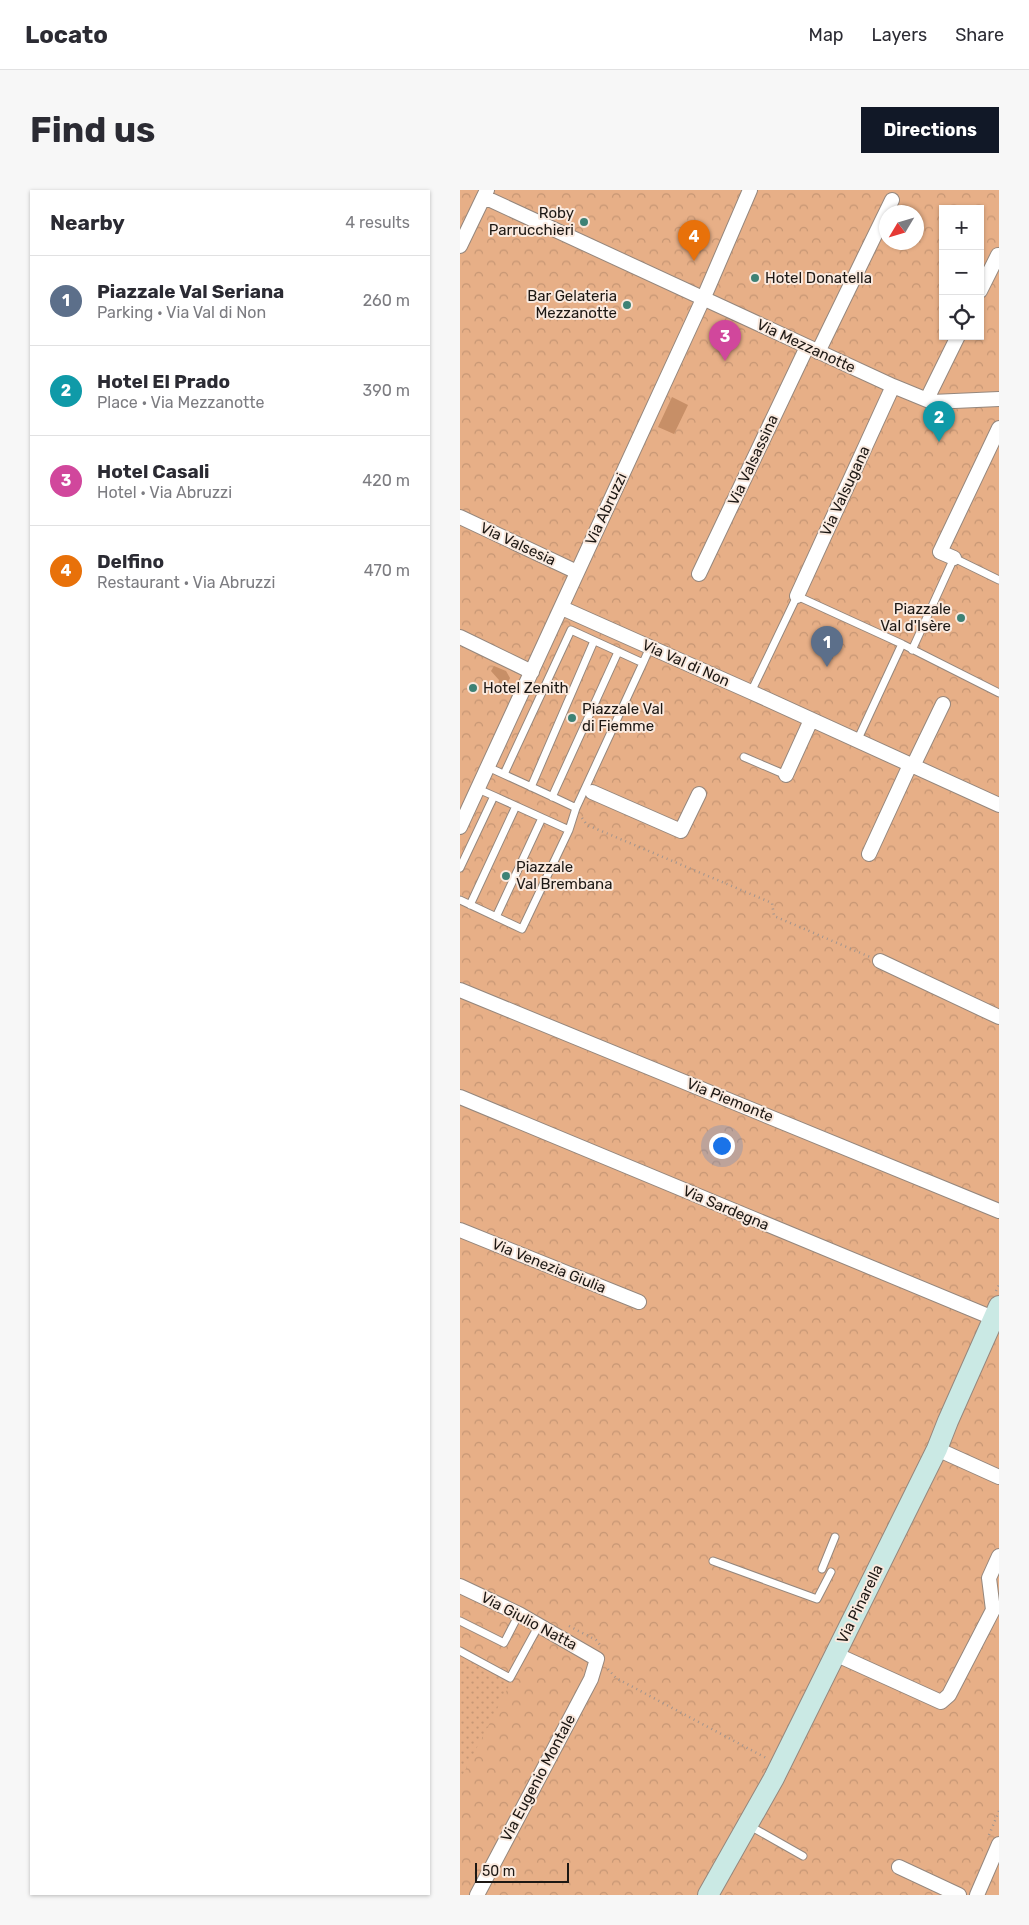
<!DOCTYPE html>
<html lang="en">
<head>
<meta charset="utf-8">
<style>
	:root { --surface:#fff; --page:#f7f7f7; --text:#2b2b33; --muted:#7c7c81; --line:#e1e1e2; --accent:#111827 }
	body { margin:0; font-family:Rubik,sans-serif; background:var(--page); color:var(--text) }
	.controls { position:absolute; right:15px; top:15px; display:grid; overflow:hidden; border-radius:0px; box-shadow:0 1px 4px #0004 }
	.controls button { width:45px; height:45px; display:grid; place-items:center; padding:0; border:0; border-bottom:1px solid var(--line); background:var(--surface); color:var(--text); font:25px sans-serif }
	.compass { position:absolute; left:419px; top:15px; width:45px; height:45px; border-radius:50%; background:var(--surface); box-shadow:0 1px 4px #0004; rotate:232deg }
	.scale { position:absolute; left:15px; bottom:12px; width:94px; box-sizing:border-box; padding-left:5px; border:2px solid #1d1814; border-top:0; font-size:14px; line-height:18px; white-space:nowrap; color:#1d1814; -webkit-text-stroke:4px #faeadf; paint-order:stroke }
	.you { position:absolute; left:261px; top:955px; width:18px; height:18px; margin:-12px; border:4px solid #fff; border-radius:50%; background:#1a73e8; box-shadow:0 0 0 8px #1a73e833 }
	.badge { display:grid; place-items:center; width:32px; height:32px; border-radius:50%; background:var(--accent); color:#fff; font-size:16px; font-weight:700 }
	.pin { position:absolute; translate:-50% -41px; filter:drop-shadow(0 1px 2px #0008) }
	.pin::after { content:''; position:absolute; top:26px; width:18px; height:15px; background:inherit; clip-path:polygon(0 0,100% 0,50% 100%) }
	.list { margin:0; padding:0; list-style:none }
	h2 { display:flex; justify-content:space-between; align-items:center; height:65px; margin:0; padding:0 20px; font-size:21px }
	h2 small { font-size:16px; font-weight:400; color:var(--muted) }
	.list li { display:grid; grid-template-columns:32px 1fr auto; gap:15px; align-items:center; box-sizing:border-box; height:90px; padding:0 20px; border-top:1px solid var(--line) }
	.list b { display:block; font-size:19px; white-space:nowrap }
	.list p { margin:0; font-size:16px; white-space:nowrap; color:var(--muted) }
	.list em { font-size:16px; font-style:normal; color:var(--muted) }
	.icon { flex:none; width:28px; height:28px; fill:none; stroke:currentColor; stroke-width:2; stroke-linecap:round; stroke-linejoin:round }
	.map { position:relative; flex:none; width:539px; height:1705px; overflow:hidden; border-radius:0px }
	header { display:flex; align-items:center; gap:30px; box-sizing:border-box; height:70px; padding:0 25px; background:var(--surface); border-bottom:1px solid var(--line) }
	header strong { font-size:24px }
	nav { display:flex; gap:28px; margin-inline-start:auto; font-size:18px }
	.intro { display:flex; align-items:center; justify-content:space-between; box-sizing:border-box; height:120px; padding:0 30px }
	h1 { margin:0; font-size:35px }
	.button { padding:12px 22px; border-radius:0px; background:var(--accent); color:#fff; font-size:18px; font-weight:700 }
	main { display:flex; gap:30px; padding:0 30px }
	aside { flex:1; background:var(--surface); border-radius:0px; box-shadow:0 1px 4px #0004 }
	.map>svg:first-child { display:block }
	.forest { fill:url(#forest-crowns); fill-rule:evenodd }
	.garden { fill:url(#garden-dots) }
	.water { fill:#c78f67 }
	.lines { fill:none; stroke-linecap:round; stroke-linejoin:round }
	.lane-casing { stroke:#95877d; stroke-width:9 }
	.street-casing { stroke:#95877d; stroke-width:16 }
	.secondary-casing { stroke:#95877d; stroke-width:22 }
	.path { stroke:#a2958e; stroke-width:2.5; stroke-dasharray:1 4; stroke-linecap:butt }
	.lane { stroke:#fff; stroke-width:7 }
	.street { stroke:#fff; stroke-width:14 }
	.secondary { stroke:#cae9e4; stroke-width:20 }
	.poi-dot { fill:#3e8275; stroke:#faeadf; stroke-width:2 }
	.labels { text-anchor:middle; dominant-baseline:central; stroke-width:4; stroke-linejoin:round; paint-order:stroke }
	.poi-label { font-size:15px; fill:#1d1814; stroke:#faeadf; text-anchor:start }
	.street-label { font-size:15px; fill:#1d1814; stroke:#faeadf }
</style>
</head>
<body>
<header>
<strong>Locato</strong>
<nav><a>Map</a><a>Layers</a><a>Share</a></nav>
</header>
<div class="intro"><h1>Find us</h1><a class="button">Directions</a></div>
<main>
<aside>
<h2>Nearby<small>4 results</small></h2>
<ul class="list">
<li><span class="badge" style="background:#5c6f8a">1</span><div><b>Piazzale Val Seriana</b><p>Parking · Via Val di Non</p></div><em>260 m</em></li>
<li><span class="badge" style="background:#0f9aa8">2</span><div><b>Hotel El Prado</b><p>Place · Via Mezzanotte</p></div><em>390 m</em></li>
<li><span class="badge" style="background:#d1479c">3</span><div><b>Hotel Casali</b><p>Hotel · Via Abruzzi</p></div><em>420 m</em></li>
<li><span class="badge" style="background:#e8710a">4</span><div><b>Delfino</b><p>Restaurant · Via Abruzzi</p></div><em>470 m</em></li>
</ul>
</aside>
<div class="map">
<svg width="539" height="1705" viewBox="0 0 539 1705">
	<defs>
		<pattern id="forest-crowns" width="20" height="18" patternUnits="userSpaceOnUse" patternTransform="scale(1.25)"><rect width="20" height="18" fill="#e7af87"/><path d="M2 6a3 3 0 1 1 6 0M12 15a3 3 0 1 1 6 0" fill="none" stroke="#c69674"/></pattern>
		<pattern id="garden-dots" width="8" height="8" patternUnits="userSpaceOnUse" patternTransform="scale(1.25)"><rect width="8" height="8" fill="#e7af87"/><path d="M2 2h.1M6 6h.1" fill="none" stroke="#c69674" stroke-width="1.8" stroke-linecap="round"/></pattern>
	</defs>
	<rect width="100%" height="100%" fill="#ecdcd2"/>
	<path class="forest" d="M 0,0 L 539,0 L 539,1705 L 0,1705 ZM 483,19 L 520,19 L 520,146 L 483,146 ZM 427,22 L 457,22 L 457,52 L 427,52 Z"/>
	<path class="garden" d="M 0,1466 L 51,1492 L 0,1590 Z"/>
	<path class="water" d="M 212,207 L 228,215 L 214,244 L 198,237 Z
		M 34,476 L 46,481 L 50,488 L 43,504 L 38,502 L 37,499 L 39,490 L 31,481 Z"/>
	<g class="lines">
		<defs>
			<path id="lane" d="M 452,460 L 494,368 L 539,390
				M 183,473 L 190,457
				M 291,502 L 337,406 L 442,454 L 539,503
				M 397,551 L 442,454
				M 284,567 L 326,585
				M 28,577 C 58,591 87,604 116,618 L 183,473 L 111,440 L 44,584
				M 71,597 L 134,451
				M 18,599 L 34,606
				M 92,607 L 158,462
				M 109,640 L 116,618
				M 0,678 L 34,606 L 109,640 L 62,739 L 0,710
				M 10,715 L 56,616
				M 36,727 L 82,628
				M 253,1371 L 357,1409 L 371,1382
				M 362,1379 L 375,1347
				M 0,1431 L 44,1453 L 59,1424
				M 0,1461 L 50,1488 L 79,1435
				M 290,1636 L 343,1666"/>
			<path id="street" d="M 24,7 L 433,196 L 472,212 L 539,209
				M 0,56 L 27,0
				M 520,101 L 538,65
				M 358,162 L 432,10
				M 467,209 L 498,146
				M 0,327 L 117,382
				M 494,368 L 480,362 L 539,238
				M 239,384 L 347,157
				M 337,406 L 433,196
				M 102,418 L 291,502 L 539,615
				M 0,447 L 72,482
				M 453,576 L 483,514
				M 326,585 L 351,530
				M 132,602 L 221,641 L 239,604
				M 0,637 L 244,107 L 290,0
				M 409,664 L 450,575
				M 420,771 L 539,827
				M 0,800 L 539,1021
				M 0,907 L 533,1128
				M 0,1040 L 179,1112
				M 477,1259 L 539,1287
				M 0,1396 L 59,1424 L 137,1469 L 131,1489 L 17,1705
				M 375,1464 L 481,1512 L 489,1505 L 533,1420 L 529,1388 L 539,1366
				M 439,1677 L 499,1705
				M 517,1705 L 539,1654"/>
			<path id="secondary" d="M 248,1705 L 314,1588 L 477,1259 L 488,1231 L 539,1116"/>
		</defs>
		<use href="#lane" class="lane-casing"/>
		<use href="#street" class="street-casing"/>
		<use href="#secondary" class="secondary-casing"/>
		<path class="path" d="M 122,628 L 127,635 L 312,713 L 314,726 L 410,767
			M 536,1101 L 539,1095
			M 109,1436 L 136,1450 L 140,1455
			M 148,1479 L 156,1488 L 308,1569
			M 529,1645 L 539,1621"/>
		<use href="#lane" class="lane"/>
		<use href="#street" class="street"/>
		<use href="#secondary" class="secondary"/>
	</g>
	<g class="poi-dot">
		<circle cx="124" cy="32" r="5"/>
		<circle cx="295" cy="88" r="5"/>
		<circle cx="167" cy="115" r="5"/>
		<circle cx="501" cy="428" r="5"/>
		<circle cx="13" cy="498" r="5"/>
		<circle cx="112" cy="528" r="5"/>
		<circle cx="46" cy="686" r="5"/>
	</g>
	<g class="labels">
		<g class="poi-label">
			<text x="114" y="23" text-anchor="end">Roby<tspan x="114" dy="17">Parrucchieri</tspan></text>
			<text x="305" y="88">Hotel Donatella</text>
			<text x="157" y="106" text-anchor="end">Bar Gelateria<tspan x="157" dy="17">Mezzanotte</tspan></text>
			<text x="491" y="419" text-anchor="end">Piazzale<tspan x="491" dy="17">Val d'Isère</tspan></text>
			<text x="23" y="498">Hotel Zenith</text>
			<text x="122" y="519">Piazzale Val<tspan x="122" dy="17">di Fiemme</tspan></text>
			<text x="56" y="677">Piazzale<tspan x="56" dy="17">Val Brembana</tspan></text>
		</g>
		<g class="street-label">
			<text transform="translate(346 156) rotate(25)">Via Mezzanotte</text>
			<text transform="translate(293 270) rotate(-65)">Via Valsassina</text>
			<text transform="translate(385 301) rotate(-65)">Via Valsugana</text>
			<text transform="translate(146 319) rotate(-65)">Via Abruzzi</text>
			<text transform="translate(58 354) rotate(25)">Via Valsesia</text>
			<text transform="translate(226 473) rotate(24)">Via Val di Non</text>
			<text transform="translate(270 910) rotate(22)">Via Piemonte</text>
			<text transform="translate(266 1018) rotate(23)">Via Sardegna</text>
			<text transform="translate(89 1076) rotate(22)">Via Venezia Giulia</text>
			<text transform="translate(400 1414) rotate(-64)">Via Pinarella</text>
			<text transform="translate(69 1431) rotate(28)">Via Giulio Natta</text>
			<text transform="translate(78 1588) rotate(-62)">Via Eugenio Montale</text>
		</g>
	</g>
</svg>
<div class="controls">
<button>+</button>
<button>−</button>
<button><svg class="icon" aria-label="locate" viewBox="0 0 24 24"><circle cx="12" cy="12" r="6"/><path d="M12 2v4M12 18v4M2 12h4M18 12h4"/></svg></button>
</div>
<svg class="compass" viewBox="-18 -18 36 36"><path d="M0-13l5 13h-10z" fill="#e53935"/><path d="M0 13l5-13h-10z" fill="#7c7c81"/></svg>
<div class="scale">50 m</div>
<div class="you"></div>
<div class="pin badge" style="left:367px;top:477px;background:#5c6f8a">1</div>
<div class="pin badge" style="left:479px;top:252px;background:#0f9aa8">2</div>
<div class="pin badge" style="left:265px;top:171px;background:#d1479c">3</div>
<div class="pin badge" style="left:234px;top:71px;background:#e8710a">4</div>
</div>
</main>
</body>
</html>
